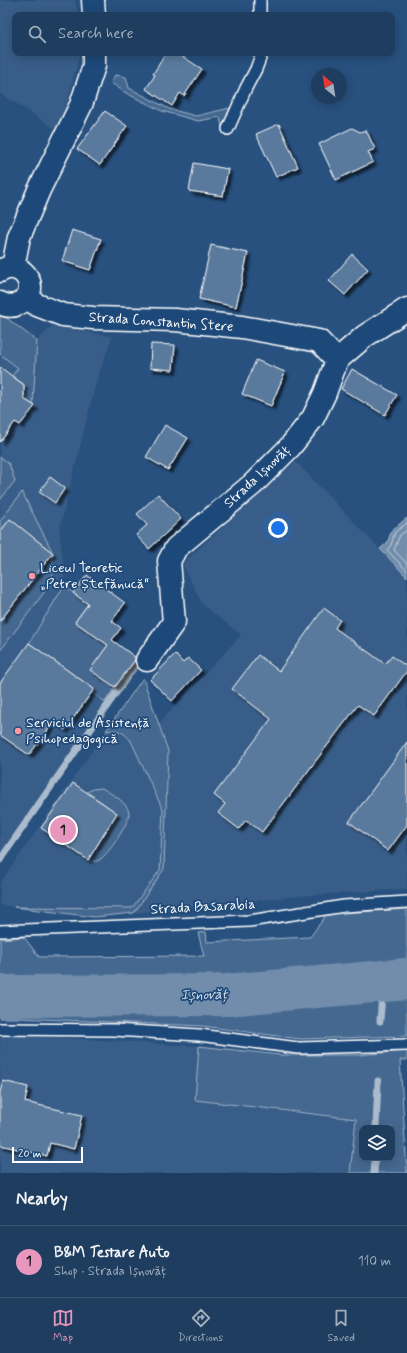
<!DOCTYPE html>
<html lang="en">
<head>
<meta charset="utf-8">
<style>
	:root { --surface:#1e3d5f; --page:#2b4868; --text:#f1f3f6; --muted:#a1aebd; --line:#3c5674; --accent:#e797bd }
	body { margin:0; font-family:Mynerve,sans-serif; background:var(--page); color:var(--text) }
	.controls { position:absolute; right:12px; bottom:12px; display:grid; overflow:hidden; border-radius:8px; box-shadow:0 2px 10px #0003 }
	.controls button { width:36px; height:36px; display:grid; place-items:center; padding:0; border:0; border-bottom:1px solid var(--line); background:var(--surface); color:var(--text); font:20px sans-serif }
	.compass { position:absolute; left:311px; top:68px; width:36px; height:36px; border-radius:50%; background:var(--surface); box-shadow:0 2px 10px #0003; rotate:330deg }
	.scale { position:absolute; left:12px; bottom:10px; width:71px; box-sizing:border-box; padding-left:4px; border:2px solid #fff; border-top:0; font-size:11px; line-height:14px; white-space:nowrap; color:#fff; -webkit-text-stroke:3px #1f4a7a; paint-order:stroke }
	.you { position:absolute; left:278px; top:528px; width:14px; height:14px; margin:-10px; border:3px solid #fff; border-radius:50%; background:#1a73e8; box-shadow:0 0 0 6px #1a73e833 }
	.badge { display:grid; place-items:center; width:26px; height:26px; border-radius:50%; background:var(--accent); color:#111; font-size:13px; font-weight:700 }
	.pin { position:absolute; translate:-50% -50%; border:2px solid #fff; box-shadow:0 1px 4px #0006 }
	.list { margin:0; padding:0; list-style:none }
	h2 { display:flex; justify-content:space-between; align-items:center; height:52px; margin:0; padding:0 16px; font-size:17px }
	h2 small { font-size:13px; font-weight:400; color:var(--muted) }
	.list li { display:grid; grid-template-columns:26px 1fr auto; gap:12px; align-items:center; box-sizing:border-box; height:72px; padding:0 16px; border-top:1px solid var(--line) }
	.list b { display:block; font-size:15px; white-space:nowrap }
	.list p { margin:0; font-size:13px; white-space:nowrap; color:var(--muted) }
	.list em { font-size:13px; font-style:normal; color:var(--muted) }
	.icon { flex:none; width:22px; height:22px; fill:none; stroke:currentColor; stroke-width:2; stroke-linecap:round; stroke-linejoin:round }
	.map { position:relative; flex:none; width:407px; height:1173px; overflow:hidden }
	.search { position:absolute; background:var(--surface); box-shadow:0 2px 10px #0003; left:12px; right:12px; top:12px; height:44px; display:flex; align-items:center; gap:10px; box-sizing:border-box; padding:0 14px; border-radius:8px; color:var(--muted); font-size:15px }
	.sheet { height:124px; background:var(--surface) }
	nav { display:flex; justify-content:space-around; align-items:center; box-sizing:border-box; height:56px; border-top:1px solid var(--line); background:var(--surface); font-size:11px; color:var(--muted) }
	nav a { display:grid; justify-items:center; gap:2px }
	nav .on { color:var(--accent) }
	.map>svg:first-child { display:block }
	.built { fill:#375d88 }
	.green { fill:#446890; stroke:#a2b4c8; fill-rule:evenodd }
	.water { fill:#718dab; stroke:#aabbcd }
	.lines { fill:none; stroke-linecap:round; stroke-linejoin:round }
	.shore { stroke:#c6d1dd; stroke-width:1 }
	.stream { stroke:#aabbcd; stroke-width:7 }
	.river { stroke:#718dab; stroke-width:42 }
	.building { fill:#5a7a9d; stroke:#fff; filter:url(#shadow) }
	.service-casing { stroke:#fff; stroke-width:14 }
	.minor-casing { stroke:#fff; stroke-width:25 }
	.service { stroke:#1f4a7a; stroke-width:11 }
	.minor { stroke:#1f4a7a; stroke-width:22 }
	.poi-dot { fill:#ff9aa2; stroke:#1f4a7a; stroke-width:1.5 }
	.labels { text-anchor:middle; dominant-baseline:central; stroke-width:3.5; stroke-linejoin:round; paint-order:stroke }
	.street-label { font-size:14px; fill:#fff; stroke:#1f4a7a }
	.poi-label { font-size:14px; fill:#fff; stroke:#1f4a7a; text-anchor:start }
	.water-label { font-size:15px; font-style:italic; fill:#d4dde6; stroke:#1f4a7a }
</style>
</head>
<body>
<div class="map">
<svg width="407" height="1173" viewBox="0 0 407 1173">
	<defs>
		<filter id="shadow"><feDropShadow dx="3.5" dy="3.5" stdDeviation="1" flood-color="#0009"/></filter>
	</defs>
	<rect width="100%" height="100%" fill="#28517f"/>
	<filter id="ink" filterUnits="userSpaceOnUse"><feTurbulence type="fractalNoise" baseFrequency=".025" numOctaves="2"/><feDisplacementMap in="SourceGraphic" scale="8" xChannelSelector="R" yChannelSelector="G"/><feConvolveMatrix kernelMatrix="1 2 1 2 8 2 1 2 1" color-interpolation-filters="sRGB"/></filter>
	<g filter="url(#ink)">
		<path class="built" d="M 0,0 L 75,0 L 78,15 L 15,15 L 15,53 L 80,53 L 60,132 L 0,93 Z
			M 0,313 L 37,341 L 53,325 L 112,337 L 96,383 L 59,531 L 64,567 L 64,586 L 121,628 L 112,640 L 137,658 L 0,853 Z
			M 295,461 L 407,577 L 407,889 L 299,896 L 95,917 L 0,905 L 0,883 L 143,678 L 159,723 L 241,635 L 202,604 L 182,564 Z
			M 0,1034 L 199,1046 L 195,1100 L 356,1119 L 350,1173 L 0,1173 Z"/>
		<path class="green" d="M 115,75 L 126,77 L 129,88 L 169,109 L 196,116 L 230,108 L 222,128 L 220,117 L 198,121 L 162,111 L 126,93 L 111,83 Z
			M 0,313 L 37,341 L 33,403 L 35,406 L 24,399 L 24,384 L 12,376 L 18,368 L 0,354 Z
			M 0,457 L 9,464 L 15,481 L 0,500 Z
			M 22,492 L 53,553 L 52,582 L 0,651 L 0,621 L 53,553 L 10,519 L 0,532 L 0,521 Z
			M 64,586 L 88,604 L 75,622 L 108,645 L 91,670 L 115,687 L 105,702 L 92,693 L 94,689 L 29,643 Z
			M 143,678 L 168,751 L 164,869 L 134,913 L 95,917 L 14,907 L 132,908 L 160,870 L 163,810 L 131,741 C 123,731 118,729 106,731 Z
			M 102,788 C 111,794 127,801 129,813 C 130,822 106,859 97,861 C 95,862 91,860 88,860 L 117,813 L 87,792 L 93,789 Z
			M 407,909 L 407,1036 L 300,1039 L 202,1026 L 18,1018 L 0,1018 L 0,939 L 24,937 L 39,957 L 204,956 L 198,933 L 206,932 L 207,942 L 310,937 L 327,914 Z
			M 199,1046 L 280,1055 L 358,1055 L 407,1051 L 407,1060 L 400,1060 L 407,1173 L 350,1173 L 356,1119 L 195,1100 ZM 362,1128 L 392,1128 L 392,1158 L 362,1158 Z"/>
		<path class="water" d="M 407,518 L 407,577 L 380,549 L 387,543 L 392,530 Z"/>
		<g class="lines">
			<path class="shore" d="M 407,523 L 395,532 L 391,545 L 387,550 L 407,571
				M 407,530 L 400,535 L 394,550 L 407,564"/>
			<path class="stream" d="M 0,860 L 141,657
				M 380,1021 L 383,981
				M 376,1128 L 378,1081
				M 374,1173 L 375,1158"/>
			<path class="river" d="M 0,996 L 226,995 L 407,979"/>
		</g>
		<path class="building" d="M 166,53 L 177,53 L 202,69 L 184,96 L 180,93 L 172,106 L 146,89 L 155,75 L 153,74 Z
			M 105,111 L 127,126 L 100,165 L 77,149 Z
			M 279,124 L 298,167 L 276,177 L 256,134 Z
			M 352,128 L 360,132 L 366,130 L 375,149 L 368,152 L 373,162 L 336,180 L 319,144 Z
			M 194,163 L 228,169 L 223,196 L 189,191 Z
			M 72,230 L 101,239 L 90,270 L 62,261 Z
			M 211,245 L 248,253 L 236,307 L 199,299 Z
			M 352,254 L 368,269 L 345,295 L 329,281 Z
			M 151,344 L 175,345 L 173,370 L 150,368 Z
			M 256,360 L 285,372 L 271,406 L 242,394 Z
			M 0,367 L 24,385 L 24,399 L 35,406 L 20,425 L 15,422 L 0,442 Z
			M 352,369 L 397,395 L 385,415 L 341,389 Z
			M 165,425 L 188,438 L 168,470 L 146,457 Z
			M 50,477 L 65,488 L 55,503 L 39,492 Z
			M 158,494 L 181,519 L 149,549 L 136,535 L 147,525 L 137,514 Z
			M 10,519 L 53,553 L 0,621 L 0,532 Z
			M 87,575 L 125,603 L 112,621 L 121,628 L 112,640 L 135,657 L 135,660 L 115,687 L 90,670 L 108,645 L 75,622 L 88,604 L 73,593 Z
			M 324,608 L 340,620 L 335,628 L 385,664 L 392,656 L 407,667 L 407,671 L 374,716 L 358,705 L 262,832 L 246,820 L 239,829 L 218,813 L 225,804 L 214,795 L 271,719 L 232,689 L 258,655 L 279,671 Z
			M 29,643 L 94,689 L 65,730 L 54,722 L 29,755 L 0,735 L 0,683 Z
			M 175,654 L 183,663 L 188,658 L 201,670 L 172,701 L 150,680 Z
			M 407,742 L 407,825 L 388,851 L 349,822 Z
			M 73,783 L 117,813 L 88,860 L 41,828 Z
			M 3,1081 L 28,1087 L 25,1102 L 82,1115 L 74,1149 L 50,1143 L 47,1156 L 0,1145 L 0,1092 Z"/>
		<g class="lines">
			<defs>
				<path id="service" d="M 260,0 L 260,15
					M 228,129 L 246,88 L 256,69 L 262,53
					M 0,931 L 249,921 L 344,906 L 407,902
					M 0,1029 L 114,1030 L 199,1035 L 298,1048 L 407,1045"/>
				<path id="minor" d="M 93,0 L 94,15
					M 13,267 L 19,237 L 39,190 L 81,105 L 94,66 L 94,53
					M 0,271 C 25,257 43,294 18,304 C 12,307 6,306 0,303
					M 27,297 L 37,305 L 63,315 L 93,318 L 175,320 L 242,327 L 319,341 L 337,360
					M 147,660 L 174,622 L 169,561 L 176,548 L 253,484 L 290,447 L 313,418 L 325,393 L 337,360 L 365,336 L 407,309"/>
			</defs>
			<use href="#service" class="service-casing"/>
			<use href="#minor" class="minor-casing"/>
			<use href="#service" class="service"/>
			<use href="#minor" class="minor"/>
		</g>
	</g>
	<g class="poi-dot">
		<circle cx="32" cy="576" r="4"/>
		<circle cx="18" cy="731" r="4"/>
	</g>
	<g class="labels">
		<g class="street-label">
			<text transform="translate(161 322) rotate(4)">Strada Constantin Stere</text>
			<text transform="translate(257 477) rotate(-43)">Strada Ișnovăț</text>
			<text transform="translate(203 907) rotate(-3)">Strada Basarabia</text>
		</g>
		<g class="poi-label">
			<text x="40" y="568">Liceul Teoretic<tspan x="40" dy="16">„Petre Ștefănucă“</tspan></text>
			<text x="26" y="723">Serviciul de Asistență<tspan x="26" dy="16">Psihopedagogică</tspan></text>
		</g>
		<g class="water-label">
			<text transform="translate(204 995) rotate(-1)">Ișnovăț</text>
		</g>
	</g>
</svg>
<div class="controls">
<button><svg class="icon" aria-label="layers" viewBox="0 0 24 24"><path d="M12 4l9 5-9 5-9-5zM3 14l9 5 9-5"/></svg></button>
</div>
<svg class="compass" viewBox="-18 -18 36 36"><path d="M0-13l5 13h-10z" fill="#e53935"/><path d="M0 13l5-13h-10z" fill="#a1aebd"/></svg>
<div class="scale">20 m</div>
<div class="you"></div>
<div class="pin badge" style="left:63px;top:830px">1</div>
<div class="search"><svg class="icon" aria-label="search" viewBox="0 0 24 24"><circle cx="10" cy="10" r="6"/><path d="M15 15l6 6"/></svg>Search here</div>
</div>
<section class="sheet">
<h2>Nearby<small></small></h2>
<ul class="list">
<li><span class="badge">1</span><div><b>B&amp;M Testare Auto</b><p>Shop · Strada Ișnovăț</p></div><em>110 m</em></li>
</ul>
</section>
<nav>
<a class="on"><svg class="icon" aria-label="map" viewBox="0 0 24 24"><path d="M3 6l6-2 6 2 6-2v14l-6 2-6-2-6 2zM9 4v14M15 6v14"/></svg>Map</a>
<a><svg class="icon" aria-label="directions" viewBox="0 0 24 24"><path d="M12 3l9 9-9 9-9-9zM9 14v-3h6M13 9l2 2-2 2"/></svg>Directions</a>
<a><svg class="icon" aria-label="saved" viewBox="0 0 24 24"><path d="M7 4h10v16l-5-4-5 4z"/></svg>Saved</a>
</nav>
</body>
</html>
